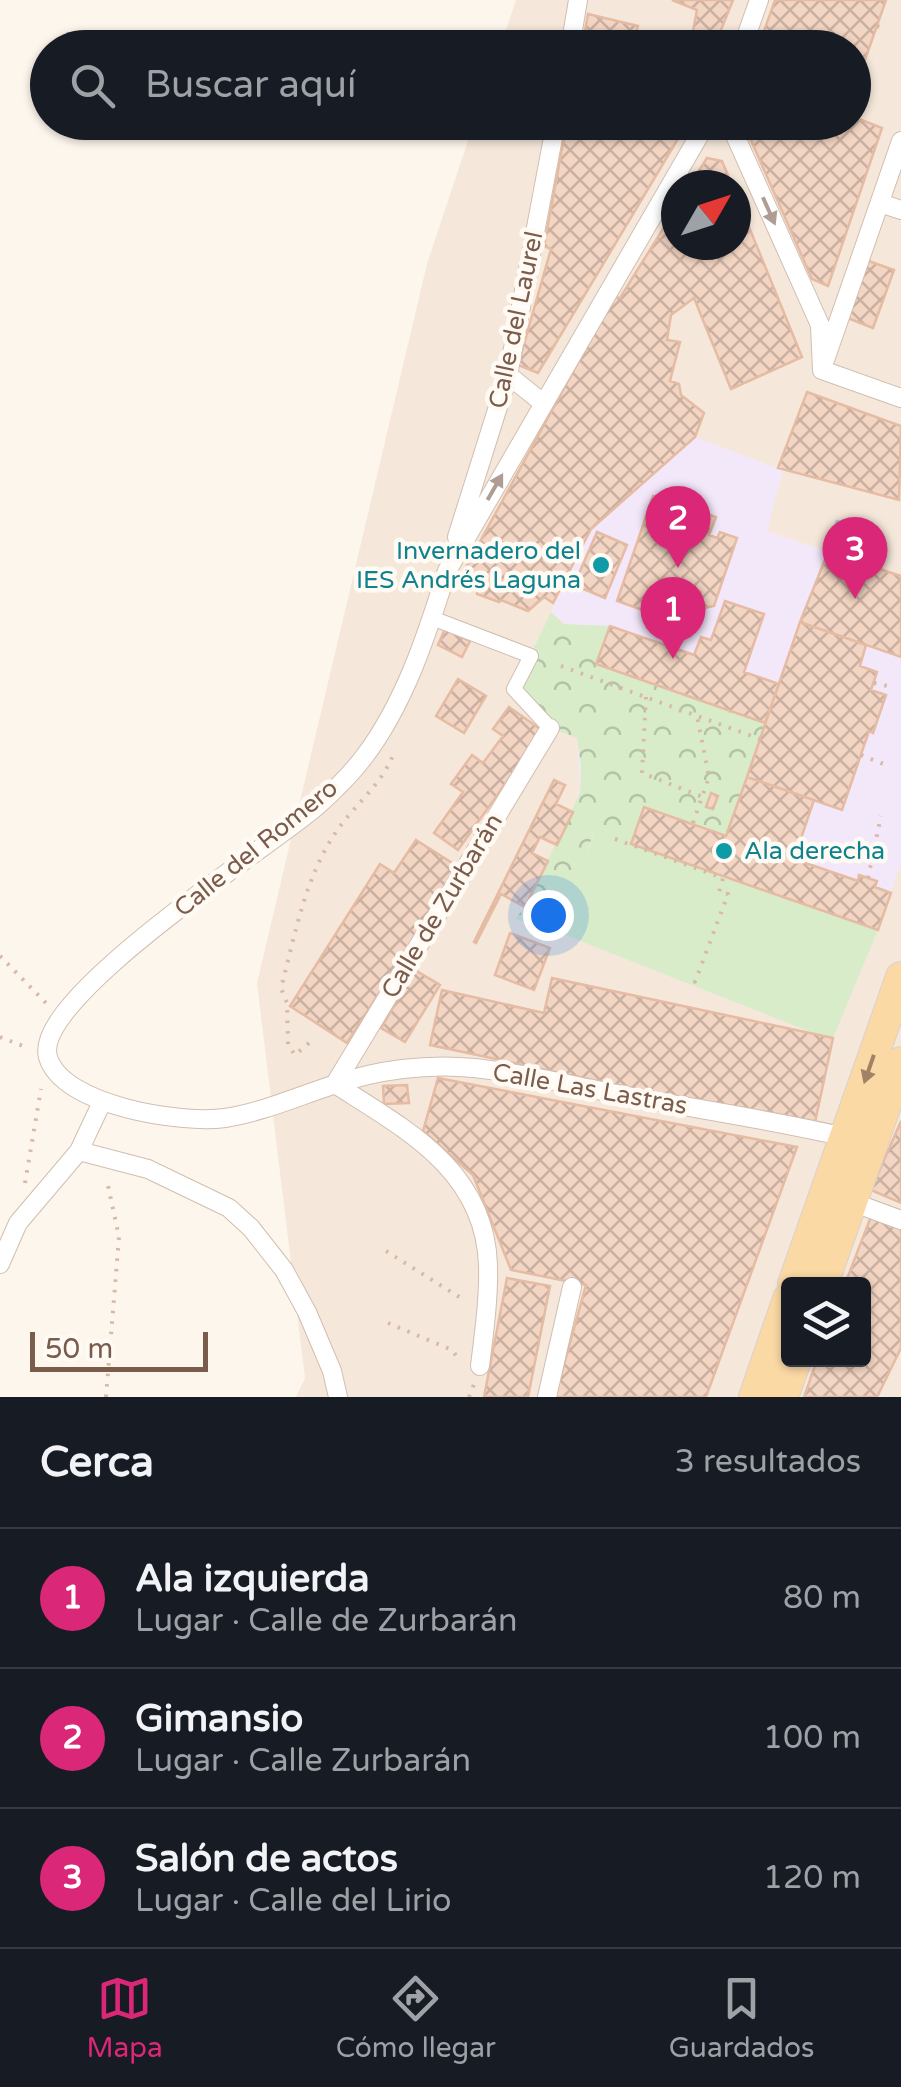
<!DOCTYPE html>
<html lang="es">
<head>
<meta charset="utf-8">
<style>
	:root { --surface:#171b24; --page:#20242c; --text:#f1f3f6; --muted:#9ea1a6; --line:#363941; --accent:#db2777 }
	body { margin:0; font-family:"Varela Round",sans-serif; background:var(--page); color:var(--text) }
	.controls { position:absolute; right:30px; bottom:30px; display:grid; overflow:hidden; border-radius:10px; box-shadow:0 2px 8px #0004 }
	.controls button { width:90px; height:90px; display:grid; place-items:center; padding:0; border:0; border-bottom:2px solid var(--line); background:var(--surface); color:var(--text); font:50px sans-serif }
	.compass { position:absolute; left:661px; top:170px; width:90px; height:90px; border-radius:50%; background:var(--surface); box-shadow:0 2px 8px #0004; rotate:51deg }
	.scale { position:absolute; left:30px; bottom:25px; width:178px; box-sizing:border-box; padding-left:10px; border:5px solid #7a5c4d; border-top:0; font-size:28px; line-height:35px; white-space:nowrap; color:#7a5c4d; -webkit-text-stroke:8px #fffaf3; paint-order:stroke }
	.you { position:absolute; left:548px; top:915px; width:35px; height:35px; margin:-25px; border:8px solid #fff; border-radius:50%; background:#1a73e8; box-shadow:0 0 0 15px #1a73e833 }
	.badge { display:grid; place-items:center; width:65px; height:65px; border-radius:50%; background:var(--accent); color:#fff; font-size:32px; font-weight:700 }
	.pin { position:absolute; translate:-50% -82px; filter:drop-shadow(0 2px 5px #0008) }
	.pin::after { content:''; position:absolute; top:52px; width:35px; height:30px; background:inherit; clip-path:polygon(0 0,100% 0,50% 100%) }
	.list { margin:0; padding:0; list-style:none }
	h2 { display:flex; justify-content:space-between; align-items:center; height:130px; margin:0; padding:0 40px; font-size:42px }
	h2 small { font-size:32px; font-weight:400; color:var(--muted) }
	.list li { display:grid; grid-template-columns:65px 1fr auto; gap:30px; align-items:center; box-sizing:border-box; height:140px; padding:0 40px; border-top:2px solid var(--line) }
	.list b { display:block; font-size:38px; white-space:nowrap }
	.list p { margin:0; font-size:32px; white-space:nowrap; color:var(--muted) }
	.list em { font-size:32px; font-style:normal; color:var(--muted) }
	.icon { flex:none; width:55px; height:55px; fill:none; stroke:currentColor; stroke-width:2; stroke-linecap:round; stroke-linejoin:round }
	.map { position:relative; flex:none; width:901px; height:1397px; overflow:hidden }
	.search { position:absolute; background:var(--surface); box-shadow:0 2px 8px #0004; left:30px; right:30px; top:30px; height:110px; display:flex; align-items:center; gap:25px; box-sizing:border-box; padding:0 35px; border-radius:55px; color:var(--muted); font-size:38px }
	.sheet { height:550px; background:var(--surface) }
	nav { display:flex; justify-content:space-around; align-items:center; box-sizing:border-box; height:140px; border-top:2px solid var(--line); background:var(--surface); font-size:28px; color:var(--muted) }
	nav a { display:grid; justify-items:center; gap:5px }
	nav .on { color:var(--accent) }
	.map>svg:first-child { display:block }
	.residential { fill:#f5e8da; fill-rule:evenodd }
	.education { fill:#f3e8fa }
	.forest { fill:url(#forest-crowns) }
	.pitch { fill:#d8ecc9 }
	.water { fill:url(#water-waves); stroke:#a5d3da; stroke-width:2.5 }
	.building { fill:url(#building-cross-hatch); stroke:#e6bba3; stroke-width:2.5 }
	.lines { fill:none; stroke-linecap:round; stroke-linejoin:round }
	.pedestrian-casing { stroke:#d1beb0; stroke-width:16 }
	.minor-casing { stroke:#d1beb0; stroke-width:20 }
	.primary-casing { stroke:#dad1cd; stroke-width:32 }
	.path { stroke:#d9b8a5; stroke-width:4; stroke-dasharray:2.5 8; stroke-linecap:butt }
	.pedestrian { stroke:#fff; stroke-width:14 }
	.minor { stroke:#fff; stroke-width:18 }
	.primary { stroke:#fbd9a5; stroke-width:30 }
	.oneway { fill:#af9d94 }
	.oneway2 { fill:#a18267 }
	.culture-dot { fill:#0f9aa8; stroke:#fffaf3; stroke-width:4 }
	.labels { text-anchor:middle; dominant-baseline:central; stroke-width:9; stroke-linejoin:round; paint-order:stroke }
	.street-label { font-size:25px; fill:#7a5c4d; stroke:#fffaf3 }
	.culture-label { font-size:25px; fill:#0d838f; stroke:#fffaf3; text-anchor:end }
</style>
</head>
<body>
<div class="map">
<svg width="901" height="1397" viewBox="0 0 901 1397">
	<defs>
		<pattern id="forest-crowns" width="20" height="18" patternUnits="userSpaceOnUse" patternTransform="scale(2.5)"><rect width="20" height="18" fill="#d8ecc9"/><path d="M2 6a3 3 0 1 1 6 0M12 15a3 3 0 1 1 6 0" fill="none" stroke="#b4c2a5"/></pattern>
		<pattern id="water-waves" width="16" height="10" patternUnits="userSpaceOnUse" patternTransform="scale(2.5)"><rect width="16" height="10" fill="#bfe3e8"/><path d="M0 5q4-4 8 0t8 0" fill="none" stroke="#a0bbbe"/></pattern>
		<pattern id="building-cross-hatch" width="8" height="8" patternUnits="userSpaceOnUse" patternTransform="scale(2.5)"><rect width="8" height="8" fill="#f3d5c3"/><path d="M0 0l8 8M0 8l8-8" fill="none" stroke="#cab0a1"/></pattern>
	</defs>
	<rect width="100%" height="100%" fill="#fdf6ec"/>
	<path class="residential" d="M 516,0 L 901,0 L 901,1397 L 296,1397 L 305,1378 L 257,983 L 427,264 L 474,123 L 854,122 L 854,48 L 500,47 ZM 676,185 L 736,185 L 736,245 L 676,245 ZM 788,1284 L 864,1284 L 864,1360 L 788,1360 Z"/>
	<path class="education" d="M 695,437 L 783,470 L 767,531 L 901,576 L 901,863 L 878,930 L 833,1038 L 821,1036 L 574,938 L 515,919 L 525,907 L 573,812 L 580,792 L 577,738 L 550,728 L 514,689 L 591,529 Z"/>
	<path class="forest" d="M 551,612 L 564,624 L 610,626 L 597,665 L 765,723 L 726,836 L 644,807 L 631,844 L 594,832 L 562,922 L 560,933 L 515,919 L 525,907 L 580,793 L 581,766 L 577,738 L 550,728 L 514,689 Z"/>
	<path class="pitch" d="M 595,831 L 878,930 L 833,1038 L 821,1036 L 560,933 L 561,922 Z"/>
	<path class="water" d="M 837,521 L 875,534 L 867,555 L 830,541 Z"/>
	<path class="building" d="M 672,0 L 733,0 L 715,45 L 692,36 L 697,10 Z
		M 775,0 L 886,0 L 854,91 L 854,48 L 758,48 Z
		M 588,14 L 638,26 L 632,48 L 582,48 Z
		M 677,35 L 700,48 L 672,48 Z
		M 854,117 L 882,128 L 828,286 L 812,279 L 743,122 L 854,122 Z
		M 567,122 L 688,122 L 538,373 L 518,365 L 551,249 L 544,246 Z
		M 707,158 L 722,161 L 732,185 L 690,185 Z
		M 736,195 L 802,357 L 731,389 L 694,298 L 671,315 L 667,340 L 680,342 L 670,381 L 679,384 L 681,395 L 704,413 L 695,437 L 591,529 L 553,603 L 544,597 L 528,611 L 501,600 L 499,602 L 477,594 L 478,589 L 459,580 L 614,297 L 620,298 L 676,208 L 676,245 L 736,245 Z
		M 866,260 L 894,270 L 873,328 L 845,317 Z
		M 807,392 L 901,426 L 899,500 L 778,468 Z
		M 653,496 L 716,517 L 709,535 L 717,538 L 720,532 L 737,538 L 714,606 L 700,609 L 701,592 L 691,588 L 679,623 L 617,601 Z
		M 597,532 L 627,545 L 605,598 L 574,585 Z
		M 828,552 L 901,576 L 901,657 L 800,622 Z
		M 725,601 L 764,614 L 744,672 L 779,684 L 765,723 L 596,664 L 610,626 L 694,655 L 701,637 L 711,640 Z
		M 800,622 L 866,645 L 860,666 L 877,672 L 871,690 L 886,695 L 873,733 L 869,731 L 842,810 L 747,777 Z
		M 445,629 L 470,641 L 462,657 L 438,645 Z
		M 458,679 L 486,696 L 464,733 L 436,716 Z
		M 509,707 L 543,731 L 458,850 L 434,833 L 463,792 L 451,784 L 472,755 L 483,763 L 503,736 L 493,729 Z
		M 747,777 L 814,800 L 794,859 L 858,881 L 859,875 L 877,881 L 875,887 L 891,893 L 878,930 L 631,844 L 644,807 L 726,836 Z
		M 554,780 L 565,785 L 556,804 L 573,812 L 557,845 L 540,837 L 532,853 L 548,861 L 525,907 L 501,894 L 476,943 L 474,942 Z
		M 711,793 L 718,796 L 713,809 L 706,807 Z
		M 416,840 L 460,868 L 347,1043 L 290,1006 L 380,864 L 394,873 Z
		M 510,933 L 550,948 L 534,990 L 495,975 Z
		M 415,970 L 440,985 L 405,1042 L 381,1028 Z
		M 552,978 L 833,1038 L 814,1127 L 430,1045 L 442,990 L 544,1013 Z
		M 438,1078 L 797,1147 L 706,1397 L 555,1397 L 586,1285 L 511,1270 L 473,1175 L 423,1131 Z
		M 407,1085 L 409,1103 L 384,1104 L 383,1086 Z
		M 901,1121 L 901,1203 L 871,1190 Z
		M 872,1214 L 901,1227 L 901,1348 L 877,1397 L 804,1397 L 817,1360 L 864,1360 L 864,1284 L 845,1284 Z
		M 507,1278 L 550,1286 L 528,1397 L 484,1397 Z"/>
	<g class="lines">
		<defs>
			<path id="pedestrian" d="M 432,618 L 531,656 L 514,689 L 550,728"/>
			<path id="minor" d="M 570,48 L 578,0
				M 742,48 L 759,0
				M 707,122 L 447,571 C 427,634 405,703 364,757 C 351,774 334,791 317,806 C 273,845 31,998 48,1057 C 62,1106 182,1124 225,1118 C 263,1112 296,1097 333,1085 C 376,1070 428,1063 474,1068 C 524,1073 573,1086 622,1095 C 697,1109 772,1120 845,1137
				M 729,122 L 820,325 L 822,370 L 901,398
				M 880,203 L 901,210
				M 825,360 L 901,141
				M 508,375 L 543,403
				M 457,537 L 508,375 L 556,122
				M 335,1084 L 550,728
				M 335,1084 C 405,1129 485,1170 488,1265 C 489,1298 484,1333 480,1366
				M 102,1102 L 79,1151 L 148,1169 L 229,1208 L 251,1228 L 284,1270 L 307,1312 L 332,1371 L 338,1397
				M 852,1202 L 901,1220
				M 0,1264 L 18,1223 L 79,1151
				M 547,1397 L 572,1287"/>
			<path id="primary" d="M 793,1284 L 901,977
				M 823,1284 L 901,1062
				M 754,1397 L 788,1299
				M 783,1397 L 796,1360"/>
		</defs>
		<use href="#pedestrian" class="pedestrian-casing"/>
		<use href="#minor" class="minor-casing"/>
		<use href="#primary" class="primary-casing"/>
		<path class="path" d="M 877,26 L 886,29
			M 561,666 L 760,739
			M 874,683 L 888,686
			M 646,697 L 642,773 L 703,797
			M 861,755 L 886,765
			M 693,823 L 709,777 L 697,716
			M 615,839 L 723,878 L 719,892 L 728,894 L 695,982 L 701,983
			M 868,878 L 881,816
			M 0,956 L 46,1003
			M 0,1037 L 28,1048
			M 309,1043 L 295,1055 L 288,1045 L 287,1003 L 281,988 C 295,936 304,881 334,835 C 352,807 381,786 393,755
			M 25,1183 L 41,1089
			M 386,1251 L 464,1300
			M 388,1323 L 452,1350 L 460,1361
			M 106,1397 L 119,1237 L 107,1181
			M 469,1397 L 474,1384"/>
		<use href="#pedestrian" class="pedestrian"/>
		<use href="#minor" class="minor"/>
		<use href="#primary" class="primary"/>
	</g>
	<defs><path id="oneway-solid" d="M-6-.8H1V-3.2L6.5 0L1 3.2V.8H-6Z" transform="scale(2.5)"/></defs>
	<g class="oneway">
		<use href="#oneway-solid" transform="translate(769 211) rotate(66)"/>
		<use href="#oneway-solid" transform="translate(495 487) rotate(-60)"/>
	</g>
	<use class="oneway2" href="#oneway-solid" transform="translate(869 1069) rotate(109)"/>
	<g class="culture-dot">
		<circle cx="601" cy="565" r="10"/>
		<circle cx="724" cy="851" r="10"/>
	</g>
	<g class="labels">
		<g class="street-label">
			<text transform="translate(516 320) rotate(-78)">Calle del Laurel</text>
			<text transform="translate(256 848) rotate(-39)">Calle del Romero</text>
			<text transform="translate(442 906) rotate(-59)">Calle de Zurbarán</text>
			<text transform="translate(590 1089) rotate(10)">Calle Las Lastras</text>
		</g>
		<g class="culture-label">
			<text x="581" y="551">Invernadero del<tspan x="581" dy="29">IES Andrés Laguna</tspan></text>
			<text x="744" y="851" text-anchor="start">Ala derecha</text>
		</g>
	</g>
</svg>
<div class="controls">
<button><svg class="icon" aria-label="layers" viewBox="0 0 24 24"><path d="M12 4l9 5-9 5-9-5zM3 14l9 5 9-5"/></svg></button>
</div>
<svg class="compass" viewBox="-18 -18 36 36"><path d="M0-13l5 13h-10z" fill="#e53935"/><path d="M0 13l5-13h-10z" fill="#9ea1a6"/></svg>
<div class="scale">50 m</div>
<div class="you"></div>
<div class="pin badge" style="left:673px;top:659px">1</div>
<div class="pin badge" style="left:678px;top:568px">2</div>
<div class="pin badge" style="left:855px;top:599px">3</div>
<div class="search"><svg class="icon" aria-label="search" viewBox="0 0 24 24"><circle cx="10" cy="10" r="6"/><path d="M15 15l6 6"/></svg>Buscar aquí</div>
</div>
<section class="sheet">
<h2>Cerca<small>3 resultados</small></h2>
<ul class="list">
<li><span class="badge">1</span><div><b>Ala izquierda</b><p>Lugar · Calle de Zurbarán</p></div><em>80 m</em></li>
<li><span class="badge">2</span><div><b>Gimansio</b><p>Lugar · Calle Zurbarán</p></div><em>100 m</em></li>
<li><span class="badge">3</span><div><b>Salón de actos</b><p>Lugar · Calle del Lirio</p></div><em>120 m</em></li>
</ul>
</section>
<nav>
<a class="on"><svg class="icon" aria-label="map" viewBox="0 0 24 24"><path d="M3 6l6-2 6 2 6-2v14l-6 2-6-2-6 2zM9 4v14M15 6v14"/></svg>Mapa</a>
<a><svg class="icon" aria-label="directions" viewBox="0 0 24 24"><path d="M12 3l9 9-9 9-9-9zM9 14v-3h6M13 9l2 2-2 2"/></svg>Cómo llegar</a>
<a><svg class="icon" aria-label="saved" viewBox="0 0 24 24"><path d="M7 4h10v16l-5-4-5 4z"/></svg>Guardados</a>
</nav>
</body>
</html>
